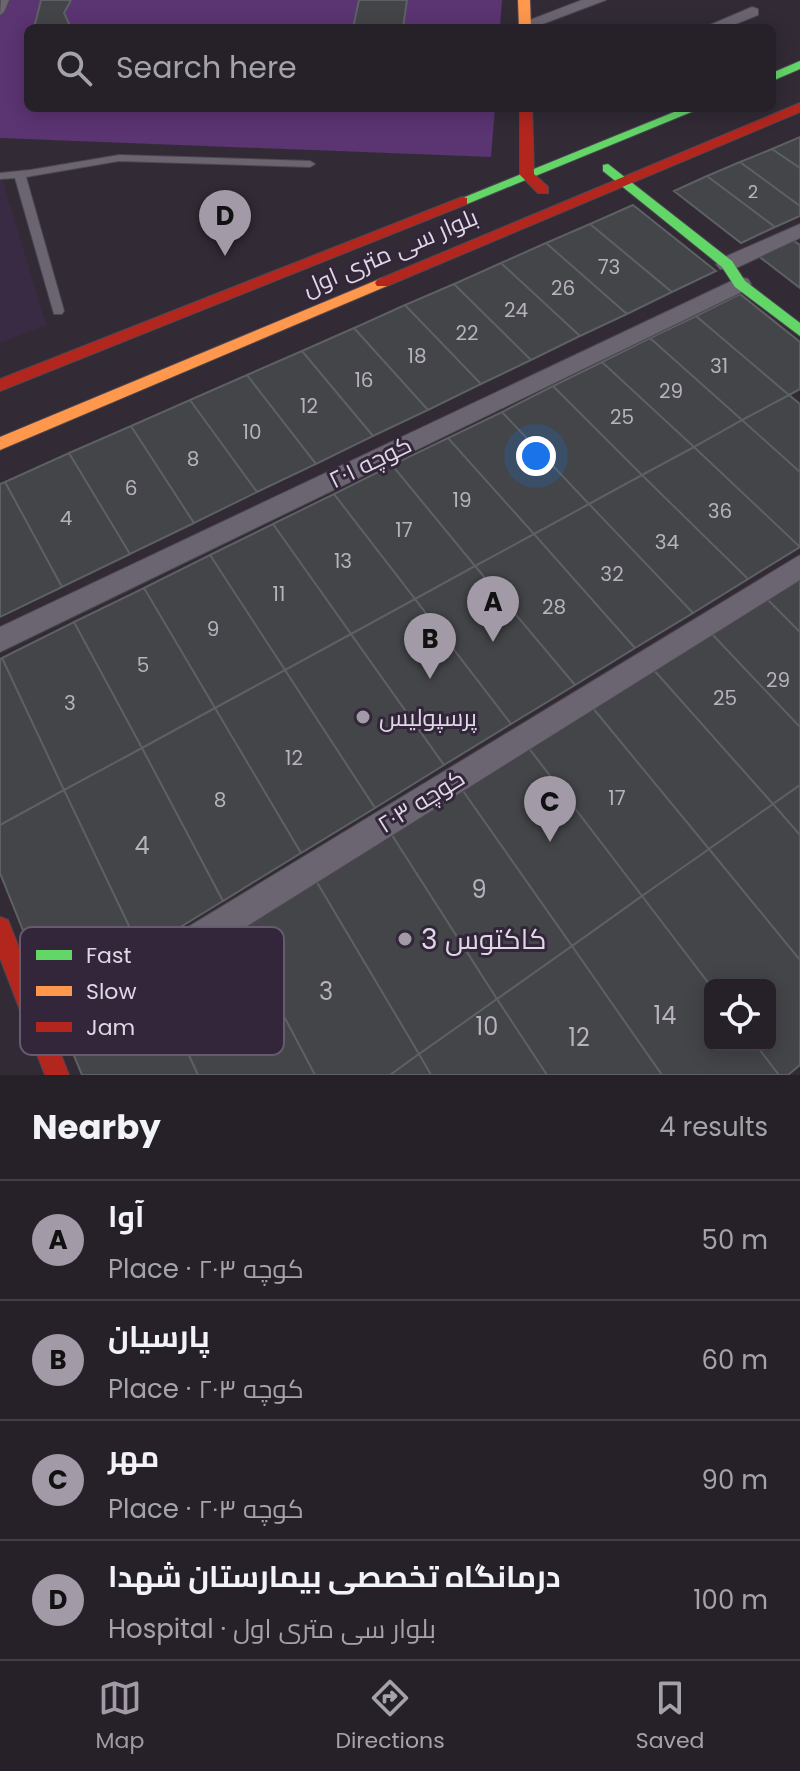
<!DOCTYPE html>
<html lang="en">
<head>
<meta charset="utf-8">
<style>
	:root { --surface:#262028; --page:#322d34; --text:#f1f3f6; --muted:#a4a3a8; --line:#423e45; --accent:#a29ba7 }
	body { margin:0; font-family:Poppins,Cairo,sans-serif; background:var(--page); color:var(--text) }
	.controls { position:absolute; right:24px; bottom:24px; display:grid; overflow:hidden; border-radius:12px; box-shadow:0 4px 20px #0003 }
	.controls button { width:72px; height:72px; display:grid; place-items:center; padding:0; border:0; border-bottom:2px solid var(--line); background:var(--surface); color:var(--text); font:40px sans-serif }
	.you { position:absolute; left:536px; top:456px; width:28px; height:28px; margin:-20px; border:6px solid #fff; border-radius:50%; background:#1a73e8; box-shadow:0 0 0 12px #1a73e833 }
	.badge { display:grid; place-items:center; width:52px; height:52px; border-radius:50%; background:var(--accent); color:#111; font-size:26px; font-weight:700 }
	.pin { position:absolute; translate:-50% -66px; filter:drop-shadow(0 2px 4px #0008) }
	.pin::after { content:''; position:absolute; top:42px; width:28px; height:24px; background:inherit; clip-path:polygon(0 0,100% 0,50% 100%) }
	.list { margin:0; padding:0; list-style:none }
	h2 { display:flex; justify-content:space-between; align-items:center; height:104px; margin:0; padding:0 32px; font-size:34px }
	h2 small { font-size:26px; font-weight:400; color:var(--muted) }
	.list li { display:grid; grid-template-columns:52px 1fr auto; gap:24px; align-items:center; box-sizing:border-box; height:120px; padding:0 32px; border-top:2px solid var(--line) }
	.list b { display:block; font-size:30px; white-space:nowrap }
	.list p { margin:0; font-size:26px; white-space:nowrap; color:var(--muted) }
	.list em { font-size:26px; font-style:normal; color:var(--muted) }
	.icon { flex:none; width:44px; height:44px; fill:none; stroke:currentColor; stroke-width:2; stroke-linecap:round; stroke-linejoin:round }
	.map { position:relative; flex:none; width:800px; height:1075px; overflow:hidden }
	.search { position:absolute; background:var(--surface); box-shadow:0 4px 20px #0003; left:24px; right:24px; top:24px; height:88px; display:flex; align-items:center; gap:20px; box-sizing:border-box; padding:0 28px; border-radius:12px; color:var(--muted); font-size:30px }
	.sheet { height:584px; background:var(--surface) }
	nav { display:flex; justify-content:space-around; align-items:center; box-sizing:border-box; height:112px; border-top:2px solid var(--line); background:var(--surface); font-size:22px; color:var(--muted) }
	nav a { display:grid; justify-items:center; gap:4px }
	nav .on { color:var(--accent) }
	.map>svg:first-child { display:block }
	.built { fill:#392b43 }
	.green { fill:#5b3472 }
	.building { fill:#434548; stroke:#5d6163; stroke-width:2 }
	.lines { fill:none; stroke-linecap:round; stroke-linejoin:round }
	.lane-casing { stroke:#4d4751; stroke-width:2 }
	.street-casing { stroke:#4d4751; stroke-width:2 }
	.fast-casing { stroke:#4d4751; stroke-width:2 }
	.slow-casing { stroke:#4d4751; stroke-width:2 }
	.jam-casing { stroke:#4d4751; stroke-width:2 }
	.lane { fill:#6b6471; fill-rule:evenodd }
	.street { fill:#6b6471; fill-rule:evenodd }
	.fast { fill:#63d668; fill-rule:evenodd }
	.slow { fill:#ff974d; fill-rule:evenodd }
	.jam { fill:#b3261e; fill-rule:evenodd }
	.poi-dot { fill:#a29ba7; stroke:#33263b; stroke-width:3 }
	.labels { text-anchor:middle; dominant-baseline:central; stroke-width:6; stroke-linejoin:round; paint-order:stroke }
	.far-number-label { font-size:18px; fill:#b7b2bd }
	.number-label { font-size:20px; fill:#b7b2bd }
	.street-label { font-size:24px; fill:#ded7e4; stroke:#33263b }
	.poi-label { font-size:24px; fill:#ded7e4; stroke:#33263b; text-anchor:start }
	.near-number-label { font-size:24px; fill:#b7b2bd }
	.near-poi-label { font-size:28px; fill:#ded7e4; stroke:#33263b; text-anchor:start }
	.key { fill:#33263b; stroke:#665b6e; stroke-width:2 }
	.key-label { font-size:22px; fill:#ded7e4 }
</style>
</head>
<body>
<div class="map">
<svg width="800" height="1075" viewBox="0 0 800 1075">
	<rect width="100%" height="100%" fill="#322b36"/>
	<path class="built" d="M 0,172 L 46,325 L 0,343 Z"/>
	<path class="green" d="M 0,0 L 502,0 L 500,28 L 28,28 L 28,108 L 495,108 L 491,157 L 0,138 Z"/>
	<path class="building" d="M 41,0 L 71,0 L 64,13 L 71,28 L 34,28 Z
		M 359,0 L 407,0 L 403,28 L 353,28 Z
		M 800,137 L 800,168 L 772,149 Z
		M 772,149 L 800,168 L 800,206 L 740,162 Z
		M 740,162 L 800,206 L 800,216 L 775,227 L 707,176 Z
		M 707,176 L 775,227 L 741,243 L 674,191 Z
		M 633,205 L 716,271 L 672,292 L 590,224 Z
		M 590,224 L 672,292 L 627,314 L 546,243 Z
		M 791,239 L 800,245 L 800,288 L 757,255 Z
		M 546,243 L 627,314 L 580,336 L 501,263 Z
		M 501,263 L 580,336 L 531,360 L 454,284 Z
		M 454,284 L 531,360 L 481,384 L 405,305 Z
		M 740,294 L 800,342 L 800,389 L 789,395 L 696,316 Z
		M 405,305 L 481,384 L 428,410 L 354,328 Z
		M 696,316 L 789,395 L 742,420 L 650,338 Z
		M 354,328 L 428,410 L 373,436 L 302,351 Z
		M 650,338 L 742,420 L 694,447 L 602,362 Z
		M 302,351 L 373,436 L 316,464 L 247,375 Z
		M 602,362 L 694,447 L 642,475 L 553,386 Z
		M 247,375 L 316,464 L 257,492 L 190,400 Z
		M 553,386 L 642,475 L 589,504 L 502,412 Z
		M 789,395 L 800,404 L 800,472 L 742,420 Z
		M 190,400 L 257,492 L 194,523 L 131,426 Z
		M 502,412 L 589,504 L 534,534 L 448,438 Z
		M 742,420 L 800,472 L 800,547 L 694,447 Z
		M 131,426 L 194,523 L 130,554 L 69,453 Z
		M 448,438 L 534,534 L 475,566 L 392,465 Z
		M 694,447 L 800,547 L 748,579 L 642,475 Z
		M 69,453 L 130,554 L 62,587 L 5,482 Z
		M 392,465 L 475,566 L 415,599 L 334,494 Z
		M 642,475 L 748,579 L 693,613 L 589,504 Z
		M 5,482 L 62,587 L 0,617 L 0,484 Z
		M 334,494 L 415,599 L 351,634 L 273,524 Z
		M 589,504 L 693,613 L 635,648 L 534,534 Z
		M 273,524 L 351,634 L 285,670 L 210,555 Z
		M 534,534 L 635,648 L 575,685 L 475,566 Z
		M 210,555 L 285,670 L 215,708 L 144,588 Z
		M 475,566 L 575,685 L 511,724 L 415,599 Z
		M 800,578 L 800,632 L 767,599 Z
		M 144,588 L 215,708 L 142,748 L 74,622 Z
		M 415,599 L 511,724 L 444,765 L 351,634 Z
		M 767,599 L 800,632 L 800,727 L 711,633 Z
		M 74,622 L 142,748 L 64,790 L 2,658 Z
		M 711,633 L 800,727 L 800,785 L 773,804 L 653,669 Z
		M 351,634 L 444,765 L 375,808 L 285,670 Z
		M 2,658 L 64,790 L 0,825 L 0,659 Z
		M 653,669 L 773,804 L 709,849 L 592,707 Z
		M 285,670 L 375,808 L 301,853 L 215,708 Z
		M 592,707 L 709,849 L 642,896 L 528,747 Z
		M 215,708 L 301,853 L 223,901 L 142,748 Z
		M 528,747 L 642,896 L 572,946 L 461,788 Z
		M 142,748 L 223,901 L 141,951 L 64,790 Z
		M 800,785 L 800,835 L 773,804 Z
		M 461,788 L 572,946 L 497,999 L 390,832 Z
		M 64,790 L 141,951 L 75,992 L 45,985 L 0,873 L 0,825 Z
		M 773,804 L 800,835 L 800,960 L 709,849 Z
		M 390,832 L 497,999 L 419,1054 L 315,879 Z
		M 709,849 L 800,960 L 800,1065 L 788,1075 L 779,1075 L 756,1045 L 770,1045 L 770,985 L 710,985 L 642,896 Z
		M 315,879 L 419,1054 L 390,1075 L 315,1075 L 237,927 Z
		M 642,896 L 710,985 L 710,1045 L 756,1045 L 779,1075 L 662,1075 L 572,946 Z
		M 237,927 L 315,1075 L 198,1075 L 154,979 Z
		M 572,946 L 662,1075 L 547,1075 L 497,999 Z
		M 154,979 L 198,1075 L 82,1075 L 65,1034 Z
		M 497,999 L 547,1075 L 431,1075 L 419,1054 Z
		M 419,1054 L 431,1075 L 390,1075 Z"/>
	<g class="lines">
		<defs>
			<path id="lane" d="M 1,0 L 9,0 L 4,12 L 0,15 Z
				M 119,155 L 310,161 L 315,164 L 310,167 L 119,161 L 26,177 L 64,311 L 62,314 L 54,314 L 15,178 L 0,179 L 0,173 L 30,170 Z"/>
			<path id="street" d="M 582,0 L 606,0 L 532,28 L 517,25 Z
				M 752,7 L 758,9 L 758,15 L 726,28 L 703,28 Z
				M 800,224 L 800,238 L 734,269 L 720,269 L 716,264 L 720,259 Z
				M 740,277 L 748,279 L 751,284 L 748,289 L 0,652 L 0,627 Z
				M 800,555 L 800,580 L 54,1047 L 42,1053 L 30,1047 L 24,1035 L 30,1023 Z"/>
			<path id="fast" d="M 800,61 L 800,69 L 772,81 L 772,73 Z
				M 684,108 L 701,108 L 467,204 L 457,204 L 455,201 Z
				M 608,164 L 732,261 L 745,281 L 800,323 L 800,336 L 735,287 L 722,267 L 603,171 L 603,165 Z"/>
			<path id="slow" d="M 518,0 L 530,0 L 531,28 L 519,28 Z
				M 382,278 L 389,283 L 387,286 L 0,450 L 0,437 Z"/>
			<path id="jam" d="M 800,103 L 800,112 L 387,286 L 377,286 L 375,283 L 377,280 Z
				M 520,108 L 532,108 L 534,174 L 548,187 L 548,193 L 538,193 L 520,175 Z
				M 462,197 L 467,198 L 467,204 L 0,391 L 0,379 Z
				M 0,917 L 8,920 L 69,1075 L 45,1075 L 0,958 Z"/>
		</defs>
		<use href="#lane" class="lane-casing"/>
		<use href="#street" class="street-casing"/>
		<use href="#fast" class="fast-casing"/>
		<use href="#slow" class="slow-casing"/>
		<use href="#jam" class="jam-casing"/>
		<use href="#lane" class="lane"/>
		<use href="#street" class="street"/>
		<use href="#fast" class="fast"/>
		<use href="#slow" class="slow"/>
		<use href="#jam" class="jam"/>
	</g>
	<g class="poi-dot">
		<circle cx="363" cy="717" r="8"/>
		<circle cx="405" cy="939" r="8"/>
	</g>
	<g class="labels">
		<g class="far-number-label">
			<text x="753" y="191">2</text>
		</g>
		<g class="number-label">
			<text x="609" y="267">73</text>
			<text x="563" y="288">26</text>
			<text x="516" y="310">24</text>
			<text x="467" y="333">22</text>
			<text x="417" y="356">18</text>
			<text x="719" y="366">31</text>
			<text x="364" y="380">16</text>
			<text x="671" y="391">29</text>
			<text x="309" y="406">12</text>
			<text x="622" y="417">25</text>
			<text x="252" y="432">10</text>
			<text x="193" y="459">8</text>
			<text x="131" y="488">6</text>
			<text x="462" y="500">19</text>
			<text x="720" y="511">36</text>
			<text x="66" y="518">4</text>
			<text x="404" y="530">17</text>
			<text x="667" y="542">34</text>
			<text x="343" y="561">13</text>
			<text x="612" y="574">32</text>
			<text x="279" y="594">11</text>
			<text x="554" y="607">28</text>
			<text x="213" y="629">9</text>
			<text x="143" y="665">5</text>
			<text x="778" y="680">29</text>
			<text x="725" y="698">25</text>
			<text x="70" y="703">3</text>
			<text x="294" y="758">12</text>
			<text x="617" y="798">17</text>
			<text x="220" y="800">8</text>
		</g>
		<g class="street-label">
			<text transform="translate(390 252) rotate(-23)">بلوار سی متری اول</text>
			<text transform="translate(370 462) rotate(-26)">کوچه ۲۰۱</text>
			<text transform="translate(421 801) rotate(-32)">کوچه ۲۰۳</text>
		</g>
		<g class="poi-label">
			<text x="379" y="717">پرسپولیس</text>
		</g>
		<g class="near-number-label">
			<text x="142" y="845">4</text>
			<text x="479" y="889">9</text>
			<text x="326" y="991">3</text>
			<text x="665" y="1015">14</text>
			<text x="487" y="1026">10</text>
			<text x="579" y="1037">12</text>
		</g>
		<g class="near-poi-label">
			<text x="421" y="939">کاکتوس 3</text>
		</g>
	</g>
	<rect x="20" y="927" width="264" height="128" rx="12" class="key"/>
	<rect x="36" y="950" width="36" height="10" fill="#63d668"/>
	<rect x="36" y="986" width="36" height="10" fill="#ff974d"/>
	<rect x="36" y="1022" width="36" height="10" fill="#b3261e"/>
	<g class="key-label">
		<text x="86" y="963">Fast</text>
		<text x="86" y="999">Slow</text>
		<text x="86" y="1035">Jam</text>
	</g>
</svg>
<div class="controls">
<button><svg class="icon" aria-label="locate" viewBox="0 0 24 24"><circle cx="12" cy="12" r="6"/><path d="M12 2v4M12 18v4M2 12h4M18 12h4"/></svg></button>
</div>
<div class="you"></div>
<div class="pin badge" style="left:493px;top:642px">A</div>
<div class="pin badge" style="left:430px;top:679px">B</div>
<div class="pin badge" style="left:550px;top:842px">C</div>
<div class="pin badge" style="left:225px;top:256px">D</div>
<div class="search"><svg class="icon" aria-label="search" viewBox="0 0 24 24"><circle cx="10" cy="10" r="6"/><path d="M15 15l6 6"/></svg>Search here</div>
</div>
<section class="sheet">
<h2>Nearby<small>4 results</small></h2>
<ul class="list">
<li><span class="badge">A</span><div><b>آوا</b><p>Place · کوچه ۲۰۳</p></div><em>50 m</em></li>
<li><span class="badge">B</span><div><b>پارسیان</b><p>Place · کوچه ۲۰۳</p></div><em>60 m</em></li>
<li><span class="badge">C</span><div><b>مهر</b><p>Place · کوچه ۲۰۳</p></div><em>90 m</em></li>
<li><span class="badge">D</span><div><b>درمانگاه تخصصی بیمارستان شهدا</b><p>Hospital · بلوار سی متری اول</p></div><em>100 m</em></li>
</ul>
</section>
<nav>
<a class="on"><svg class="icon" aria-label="map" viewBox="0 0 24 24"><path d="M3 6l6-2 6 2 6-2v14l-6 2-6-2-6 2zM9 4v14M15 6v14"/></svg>Map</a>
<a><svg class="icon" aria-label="directions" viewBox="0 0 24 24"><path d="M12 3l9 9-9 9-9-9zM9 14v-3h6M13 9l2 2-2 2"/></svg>Directions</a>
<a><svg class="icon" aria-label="saved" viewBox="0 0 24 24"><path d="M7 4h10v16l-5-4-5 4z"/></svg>Saved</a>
</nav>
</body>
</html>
